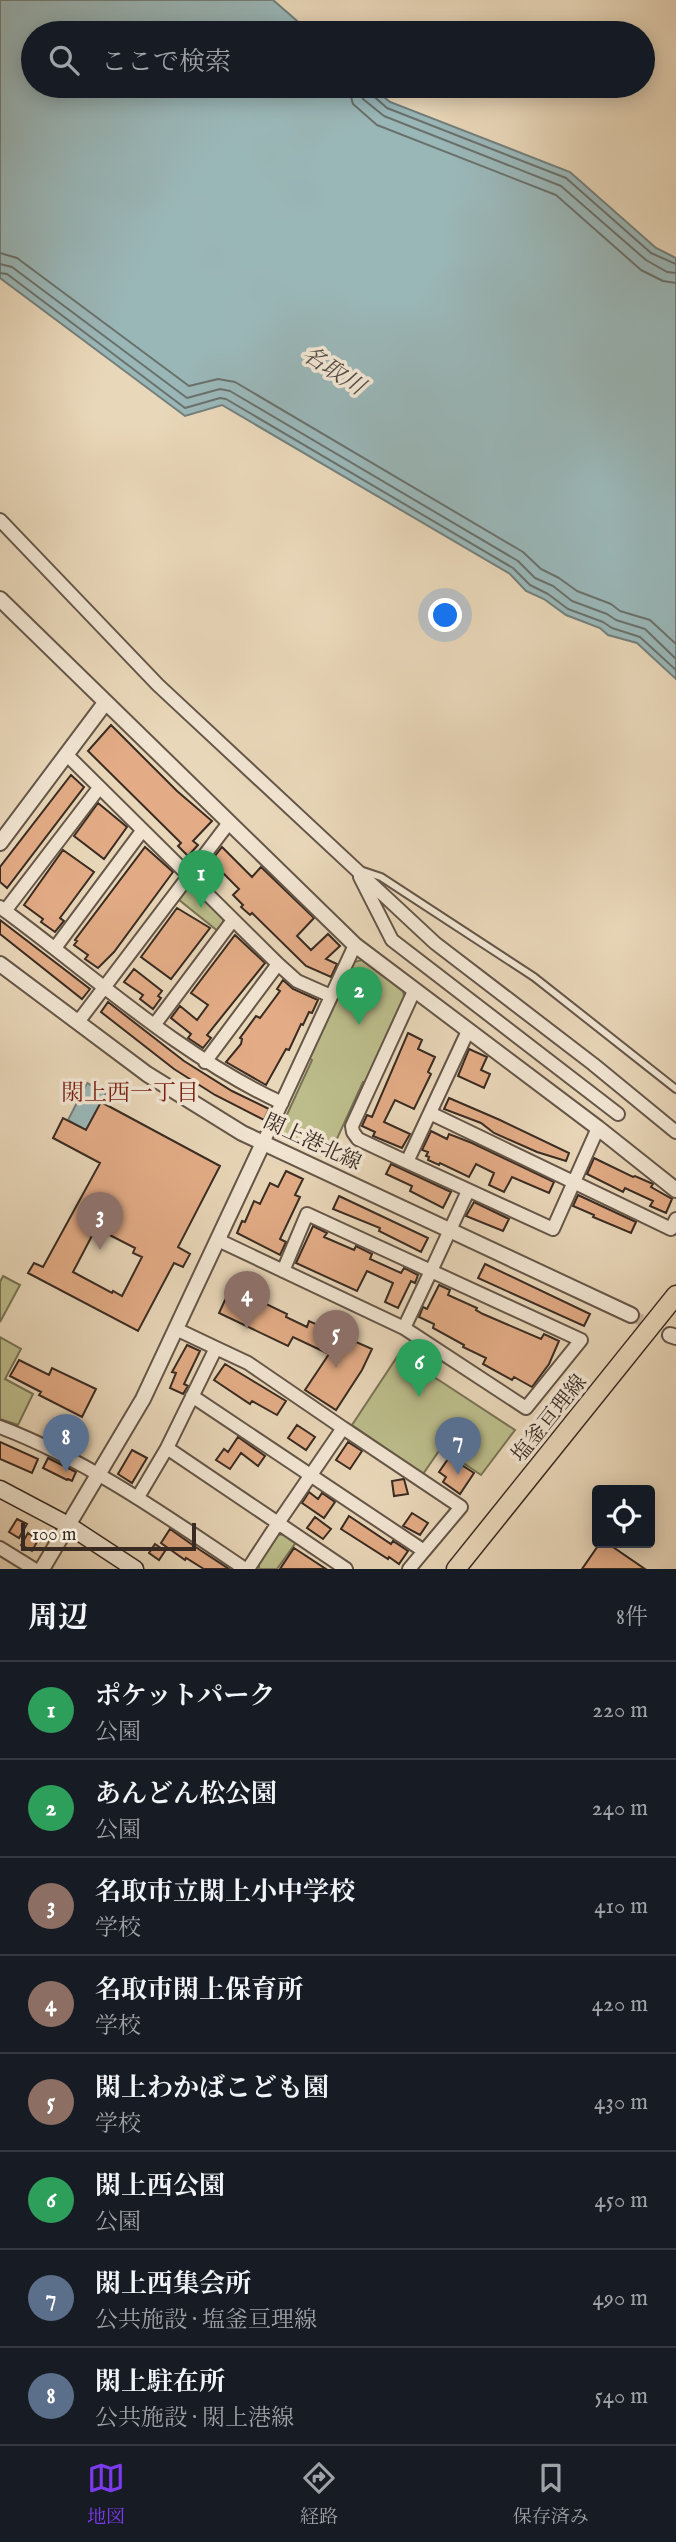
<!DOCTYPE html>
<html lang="ja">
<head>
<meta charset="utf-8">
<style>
	:root { --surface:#171b24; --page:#20242c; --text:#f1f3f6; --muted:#9ea1a6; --line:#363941; --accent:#7c3aed }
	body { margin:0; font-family:"IM FELL English","Noto Serif JP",serif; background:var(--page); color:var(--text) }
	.controls { position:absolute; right:21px; bottom:21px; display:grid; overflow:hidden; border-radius:7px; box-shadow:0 4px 18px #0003 }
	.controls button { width:63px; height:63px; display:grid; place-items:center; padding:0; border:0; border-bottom:2px solid var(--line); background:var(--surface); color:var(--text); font:35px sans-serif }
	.scale { position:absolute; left:21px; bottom:18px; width:175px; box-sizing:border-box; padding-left:7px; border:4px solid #392b22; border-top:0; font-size:19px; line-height:24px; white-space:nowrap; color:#392b22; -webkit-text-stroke:5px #f1e5d2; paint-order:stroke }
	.you { position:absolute; left:446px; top:616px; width:24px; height:24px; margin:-18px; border:5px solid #fff; border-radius:50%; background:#1a73e8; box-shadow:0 0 0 10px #1a73e833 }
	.badge { display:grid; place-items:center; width:46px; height:46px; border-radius:50%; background:var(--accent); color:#fff; font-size:23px; font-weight:700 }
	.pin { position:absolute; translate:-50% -58px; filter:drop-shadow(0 2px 4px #0008) }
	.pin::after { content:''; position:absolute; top:37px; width:24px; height:21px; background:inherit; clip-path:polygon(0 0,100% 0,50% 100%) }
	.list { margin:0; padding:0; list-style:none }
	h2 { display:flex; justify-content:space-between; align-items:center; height:91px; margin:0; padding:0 28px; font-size:30px }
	h2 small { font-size:23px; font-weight:400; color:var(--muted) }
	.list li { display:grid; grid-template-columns:46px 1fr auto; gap:21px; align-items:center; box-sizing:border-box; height:98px; padding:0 28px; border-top:2px solid var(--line) }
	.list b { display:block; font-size:26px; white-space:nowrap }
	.list p { margin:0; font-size:23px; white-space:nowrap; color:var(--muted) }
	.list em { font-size:23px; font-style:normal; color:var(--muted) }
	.icon { flex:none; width:38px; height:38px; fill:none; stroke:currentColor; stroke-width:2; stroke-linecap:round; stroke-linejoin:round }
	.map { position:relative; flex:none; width:676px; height:1569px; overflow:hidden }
	.search { position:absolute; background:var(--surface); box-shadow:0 4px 18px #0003; left:21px; right:21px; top:21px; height:77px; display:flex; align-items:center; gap:18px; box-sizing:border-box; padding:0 24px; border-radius:38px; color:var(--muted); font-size:26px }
	.sheet { height:875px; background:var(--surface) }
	nav { display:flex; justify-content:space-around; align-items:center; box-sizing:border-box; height:98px; border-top:2px solid var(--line); background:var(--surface); font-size:19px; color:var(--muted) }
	nav a { display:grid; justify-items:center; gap:4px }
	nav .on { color:var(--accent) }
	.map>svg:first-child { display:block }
	.green { fill:#bcbd8b; stroke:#7a7456; stroke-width:2 }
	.water { fill:#9ab7b8; stroke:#737f7c; stroke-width:2 }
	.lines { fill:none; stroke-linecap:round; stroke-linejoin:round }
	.shore { stroke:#6a716d; stroke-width:2 }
	.building { fill:#e3ac86; stroke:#392b22; stroke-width:2; fill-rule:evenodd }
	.minor-tunnel { stroke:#c6b59b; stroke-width:12; stroke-dasharray:12 6; stroke-linecap:butt }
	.service-casing { stroke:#655648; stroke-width:10 }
	.minor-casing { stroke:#655648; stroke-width:16 }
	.tertiary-casing { stroke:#655648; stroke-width:18 }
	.secondary-casing { stroke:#392b22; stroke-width:19 }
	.primary-casing { stroke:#392b22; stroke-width:21 }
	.service { stroke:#f1e5d2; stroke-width:6 }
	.minor { stroke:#f1e5d2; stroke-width:12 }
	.tertiary { stroke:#f1e5d2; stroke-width:14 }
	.secondary { stroke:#f1e5d2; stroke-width:16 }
	.primary { stroke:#e9d7b9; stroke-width:18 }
	.labels { text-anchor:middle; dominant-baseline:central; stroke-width:7; stroke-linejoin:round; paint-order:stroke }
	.street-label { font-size:21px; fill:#392b22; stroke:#f1e5d2 }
	.water-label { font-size:23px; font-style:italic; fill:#514e48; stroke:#f1e5d2 }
	.neighbourhood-label { font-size:23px; fill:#7a1f14; stroke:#f1e5d2 }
</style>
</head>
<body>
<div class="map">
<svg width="676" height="1569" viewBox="0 0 676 1569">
	<rect width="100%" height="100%" fill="#e9d7b9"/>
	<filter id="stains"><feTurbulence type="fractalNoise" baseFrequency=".00286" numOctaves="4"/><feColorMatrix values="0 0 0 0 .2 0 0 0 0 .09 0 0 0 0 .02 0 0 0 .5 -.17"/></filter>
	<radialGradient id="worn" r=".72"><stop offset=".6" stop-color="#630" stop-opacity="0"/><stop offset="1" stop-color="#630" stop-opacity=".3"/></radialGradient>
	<path class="green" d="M 186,889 L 194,889 L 223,917 L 223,926 L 219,932 L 178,899 Z
		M 362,960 L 403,991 L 405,1000 L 367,1083 L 363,1082 L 330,1154 L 279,1132 L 312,1060 L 309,1058 L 354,962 Z
		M 3,1276 L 20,1285 L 0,1322 L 0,1282 Z
		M 0,1337 L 21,1349 L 5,1379 L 33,1394 L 18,1425 L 0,1419 Z
		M 399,1354 L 515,1430 L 481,1475 L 441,1448 L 423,1474 L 352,1425 Z
		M 285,1534 L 297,1541 L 277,1569 L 259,1569 L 259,1563 L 277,1535 Z"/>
	<path class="water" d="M 0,0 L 273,0 L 311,33 L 33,33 L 33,86 L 371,86 L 390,102 L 570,172 L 656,248 L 676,258 L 676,679 L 637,643 L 608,635 L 600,628 L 566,615 L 544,599 L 526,591 L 510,574 L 222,405 L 185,416 L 0,278 Z
		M 87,1083 L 106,1093 L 86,1130 L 68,1120 Z"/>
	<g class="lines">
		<path class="shore" d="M 348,86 L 353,104 L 377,125 L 556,195 L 641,270 L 663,281 L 676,283
			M 359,86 L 363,99 L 384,116 L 561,186 L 646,260 L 667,272 L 676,273
			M 368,86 L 370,93 L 387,108 L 566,178 L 651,253 L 676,264
			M 0,253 L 17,258 L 189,386 L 218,379 L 235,382 L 523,552 L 541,569 L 559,578 L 577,591 L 611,604 L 620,611 L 650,620 L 676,644
			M 0,264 L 12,267 L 187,398 L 220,389 L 230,391 L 518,561 L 535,578 L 553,586 L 572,601 L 607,614 L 616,620 L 645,629 L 676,659
			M 0,273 L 7,274 L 185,408 L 220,398 L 226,399 L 513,568 L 530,585 L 548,594 L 568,609 L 603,622 L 612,628 L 640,637 L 676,670"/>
	</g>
	<path class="building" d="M 111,725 L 177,791 L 212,821 L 193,841 L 198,845 L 188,856 L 178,846 L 181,843 L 88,751 Z
		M 71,775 L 84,787 L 7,888 L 0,882 L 0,867 Z
		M 98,803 L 127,827 L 104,859 L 74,836 Z
		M 145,847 L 173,872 L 114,952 L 98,968 L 85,959 L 88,955 L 74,945 L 77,941 L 75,940 Z
		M 222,847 L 252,877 L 261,867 L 314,918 L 297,936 L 311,950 L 328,934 L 340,946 L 326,959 L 337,964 L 331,977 L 306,966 L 252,913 L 250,915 L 241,907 L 243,905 L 233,895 L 239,889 L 211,861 Z
		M 63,850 L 94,872 L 60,918 L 64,921 L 55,932 L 41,922 L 43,919 L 24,905 Z
		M 177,908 L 210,928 L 171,979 L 141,957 Z
		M 0,920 L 90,989 L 82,999 L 0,934 Z
		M 235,935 L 265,963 L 207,1035 L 211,1038 L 203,1048 L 188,1038 L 191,1034 L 171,1018 L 180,1006 L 197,1020 L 208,1005 L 191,993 Z
		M 134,969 L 162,991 L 158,996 L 161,998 L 153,1009 L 140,999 L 143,995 L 124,982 Z
		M 283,980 L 293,989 L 318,1000 L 312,1013 L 309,1012 L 303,1025 L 301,1024 L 289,1050 L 286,1049 L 266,1085 L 226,1062 L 241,1044 L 242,1039 L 240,1038 L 256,1016 L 260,1018 L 280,991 L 277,989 Z
		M 108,1002 L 184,1061 L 232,1091 L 269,1109 L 264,1120 L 215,1095 L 174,1069 L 101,1012 Z
		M 408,1033 L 422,1040 L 418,1049 L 435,1057 L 428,1072 L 431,1074 L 414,1109 L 395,1100 L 384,1122 L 410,1134 L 402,1148 L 373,1136 L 375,1132 L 362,1126 L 367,1115 L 372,1117 Z
		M 469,1049 L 487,1057 L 481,1070 L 490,1074 L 484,1088 L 458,1076 Z
		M 449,1098 L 500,1120 L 569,1153 L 566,1161 L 537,1152 L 494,1133 L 481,1123 L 444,1109 Z
		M 101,1102 L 220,1166 L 178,1247 L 190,1254 L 183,1267 L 174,1263 L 138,1331 L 28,1273 L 34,1263 L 43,1267 L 100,1163 L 53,1138 L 63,1118 L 86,1130 ZM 96,1228 L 135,1248 L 133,1253 L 142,1257 L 122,1296 L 113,1291 L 112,1293 L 73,1272 Z
		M 431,1131 L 447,1139 L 449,1134 L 472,1143 L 554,1182 L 549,1193 L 512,1177 L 504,1192 L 489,1185 L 494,1173 L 476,1164 L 469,1177 L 440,1163 L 439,1165 L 428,1160 L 429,1157 L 426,1156 L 428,1152 L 422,1150 Z
		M 348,1146 L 359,1151 L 354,1160 L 344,1155 Z
		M 594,1158 L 633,1177 L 635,1176 L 653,1184 L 651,1187 L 672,1199 L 666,1213 L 650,1206 L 653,1201 L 625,1188 L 623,1192 L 587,1174 Z
		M 391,1164 L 451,1192 L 443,1208 L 410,1191 L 412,1186 L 386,1174 Z
		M 286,1171 L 303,1179 L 295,1195 L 300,1197 L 280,1239 L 286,1242 L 280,1255 L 237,1233 L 242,1221 L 245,1222 L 254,1201 L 260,1204 L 270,1183 L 278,1187 Z
		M 578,1195 L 636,1222 L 631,1233 L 593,1217 L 594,1215 L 573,1206 Z
		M 339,1196 L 428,1238 L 421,1252 L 379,1231 L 380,1228 L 333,1209 Z
		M 474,1202 L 509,1219 L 503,1231 L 466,1216 Z
		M 313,1226 L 327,1233 L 324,1237 L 354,1250 L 356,1246 L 372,1254 L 370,1259 L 401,1273 L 404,1268 L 418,1275 L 415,1283 L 411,1281 L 398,1308 L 385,1302 L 393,1283 L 367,1271 L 357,1291 L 296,1263 Z
		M 485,1264 L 590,1314 L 584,1326 L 478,1278 Z
		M 439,1285 L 450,1290 L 448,1295 L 477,1308 L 476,1310 L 483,1314 L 541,1339 L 544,1334 L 559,1341 L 549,1364 L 532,1387 L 514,1377 L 512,1380 L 483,1364 L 486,1358 L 463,1347 L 464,1345 L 433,1328 L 434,1324 L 419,1317 L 423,1307 L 427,1309 Z
		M 231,1287 L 287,1314 L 286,1317 L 307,1327 L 309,1321 L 372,1349 L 362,1370 L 336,1410 L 305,1390 L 329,1354 L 293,1337 L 288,1346 L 219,1313 Z
		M 187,1345 L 200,1351 L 184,1384 L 188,1386 L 183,1394 L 170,1388 L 176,1373 L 172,1372 Z
		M 19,1360 L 49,1375 L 52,1368 L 96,1389 L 82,1417 L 39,1395 L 41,1392 L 10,1376 Z
		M 225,1364 L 286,1401 L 277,1415 L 252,1401 L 250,1404 L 214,1380 Z
		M 297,1425 L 315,1437 L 306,1450 L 288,1438 Z
		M 238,1437 L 265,1456 L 258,1466 L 241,1453 L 230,1469 L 216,1460 L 224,1449 L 228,1452 Z
		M 0,1442 L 38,1459 L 32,1473 L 0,1459 Z
		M 348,1442 L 362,1451 L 350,1469 L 336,1460 Z
		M 132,1450 L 147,1458 L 132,1483 L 118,1474 Z
		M 48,1458 L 76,1472 L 72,1481 L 68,1479 L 67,1480 L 43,1468 Z
		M 448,1459 L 455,1464 L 457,1462 L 474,1473 L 460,1494 L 443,1482 L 446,1477 L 439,1472 Z
		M 404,1479 L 408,1494 L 394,1496 L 392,1481 Z
		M 309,1492 L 318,1499 L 322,1493 L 335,1502 L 324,1518 L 302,1503 Z
		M 412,1513 L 428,1523 L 420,1535 L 403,1526 Z
		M 349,1516 L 391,1544 L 393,1541 L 408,1551 L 399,1564 L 389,1557 L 388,1559 L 341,1529 Z
		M 315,1517 L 331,1529 L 323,1539 L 307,1528 Z
		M 17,1519 L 27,1524 L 19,1538 L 9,1532 Z
		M 170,1529 L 194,1546 L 229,1569 L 204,1569 L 186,1558 L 185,1560 L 161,1543 Z
		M 28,1533 L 38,1540 L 32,1551 L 21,1545 Z
		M 600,1543 L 616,1543 L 613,1547 L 645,1569 L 582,1569 Z
		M 155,1544 L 165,1551 L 159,1560 L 149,1553 Z
		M 294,1548 L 326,1569 L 280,1569 Z"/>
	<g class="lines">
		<path class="minor-tunnel" d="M 631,1315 L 670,1335"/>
		<defs>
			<path id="service" d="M 363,871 L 381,877 L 534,977 L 676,1089"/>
			<path id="minor" d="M 0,520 L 158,685 L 435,943 L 593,1064 L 676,1132
				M 67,755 L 278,964 L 297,981 L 331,996
				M 360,877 L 392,940 L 618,1114
				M 0,907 C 92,974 178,1055 282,1103
				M 5,911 L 99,788
				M 55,948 L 142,831
				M 414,991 L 352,1126 L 353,1132 L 358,1139 L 407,1162 L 468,1031
				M 78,1022 L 228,824
				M 155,1024 L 233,920
				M 205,1062 L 278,964
				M 430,1113 L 671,1229 L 676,1219
				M 263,1143 L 355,945
				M 407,1162 L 553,1229 L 598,1128
				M 218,1240 L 404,1328 L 431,1271 L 307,1214 L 283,1271
				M 404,1328 L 526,1408 L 581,1340 L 431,1271 L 468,1191
				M 176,1329 L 216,1348 L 167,1448 L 278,1523 L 343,1428 L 248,1363 L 216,1348
				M 192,1396 L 424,1551 L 409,1569
				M 0,1427 C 89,1461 166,1516 245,1569
				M 343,1428 L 461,1507 L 424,1551
				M 138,1497 L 167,1448
				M 0,1548 L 34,1569
				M 248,1569 L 278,1523 L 346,1569"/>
			<path id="tertiary" d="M 0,599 L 355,945 L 598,1128 L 676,1190
				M 0,843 L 105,703
				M 0,964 L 147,1074 L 242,1133 L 631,1315
				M 670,1335 L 676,1337
				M 42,1569 L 143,1399 L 263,1143"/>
			<path id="secondary" d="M 0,1489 L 68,1525 L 135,1569"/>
			<path id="primary" d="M 456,1569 L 676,1295"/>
		</defs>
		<use href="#service" class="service-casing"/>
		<use href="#minor" class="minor-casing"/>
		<use href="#tertiary" class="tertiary-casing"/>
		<use href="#secondary" class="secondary-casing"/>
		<use href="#primary" class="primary-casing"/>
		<use href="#service" class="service"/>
		<use href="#minor" class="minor"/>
		<use href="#tertiary" class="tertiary"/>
		<use href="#secondary" class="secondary"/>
		<use href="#primary" class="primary"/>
	</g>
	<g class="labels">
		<g class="street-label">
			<text transform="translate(312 1143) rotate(25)">閖上港北線</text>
			<text transform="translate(550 1419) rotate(-51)">塩釜亘理線</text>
		</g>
		<g class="water-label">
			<text transform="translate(333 371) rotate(33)">名取川</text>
		</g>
		<g class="neighbourhood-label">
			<text x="130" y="1093">閖上西一丁目</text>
		</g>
	</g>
	<rect width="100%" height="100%" filter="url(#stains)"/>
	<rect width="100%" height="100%" fill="url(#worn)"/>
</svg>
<div class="controls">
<button><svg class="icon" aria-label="locate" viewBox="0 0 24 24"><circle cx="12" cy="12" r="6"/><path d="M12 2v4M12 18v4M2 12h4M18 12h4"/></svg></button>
</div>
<div class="scale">100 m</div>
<div class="you"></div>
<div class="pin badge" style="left:201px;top:908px;background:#2e9e5b">1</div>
<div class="pin badge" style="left:359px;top:1025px;background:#2e9e5b">2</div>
<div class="pin badge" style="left:100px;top:1250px;background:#8d6e63">3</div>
<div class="pin badge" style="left:247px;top:1329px;background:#8d6e63">4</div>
<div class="pin badge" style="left:336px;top:1368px;background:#8d6e63">5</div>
<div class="pin badge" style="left:419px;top:1397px;background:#2e9e5b">6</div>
<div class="pin badge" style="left:458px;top:1475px;background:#5c6f8a">7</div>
<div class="pin badge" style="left:66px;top:1472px;background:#5c6f8a">8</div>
<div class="search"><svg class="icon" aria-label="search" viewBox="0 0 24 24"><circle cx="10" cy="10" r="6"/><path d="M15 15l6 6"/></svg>ここで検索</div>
</div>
<section class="sheet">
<h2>周辺<small>8件</small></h2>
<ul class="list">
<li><span class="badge" style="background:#2e9e5b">1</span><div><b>ポケットパーク</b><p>公園</p></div><em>220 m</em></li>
<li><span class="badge" style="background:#2e9e5b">2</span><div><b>あんどん松公園</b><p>公園</p></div><em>240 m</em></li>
<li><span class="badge" style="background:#8d6e63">3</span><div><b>名取市立閖上小中学校</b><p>学校</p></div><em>410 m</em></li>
<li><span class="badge" style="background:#8d6e63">4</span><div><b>名取市閖上保育所</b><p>学校</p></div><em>420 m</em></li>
<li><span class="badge" style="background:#8d6e63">5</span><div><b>閖上わかばこども園</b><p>学校</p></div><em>430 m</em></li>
<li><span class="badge" style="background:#2e9e5b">6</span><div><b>閖上西公園</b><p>公園</p></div><em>450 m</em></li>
<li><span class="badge" style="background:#5c6f8a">7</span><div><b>閖上西集会所</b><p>公共施設 · 塩釜亘理線</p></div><em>490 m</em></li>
<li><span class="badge" style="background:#5c6f8a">8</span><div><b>閖上駐在所</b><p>公共施設 · 閖上港線</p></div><em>540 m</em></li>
</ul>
</section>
<nav>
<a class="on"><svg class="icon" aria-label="map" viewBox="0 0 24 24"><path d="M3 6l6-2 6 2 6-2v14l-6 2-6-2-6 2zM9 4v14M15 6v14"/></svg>地図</a>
<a><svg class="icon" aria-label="directions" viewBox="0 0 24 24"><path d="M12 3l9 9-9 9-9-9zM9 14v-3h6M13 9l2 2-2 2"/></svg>経路</a>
<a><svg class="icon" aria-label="saved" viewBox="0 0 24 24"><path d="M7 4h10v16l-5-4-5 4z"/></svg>保存済み</a>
</nav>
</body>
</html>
